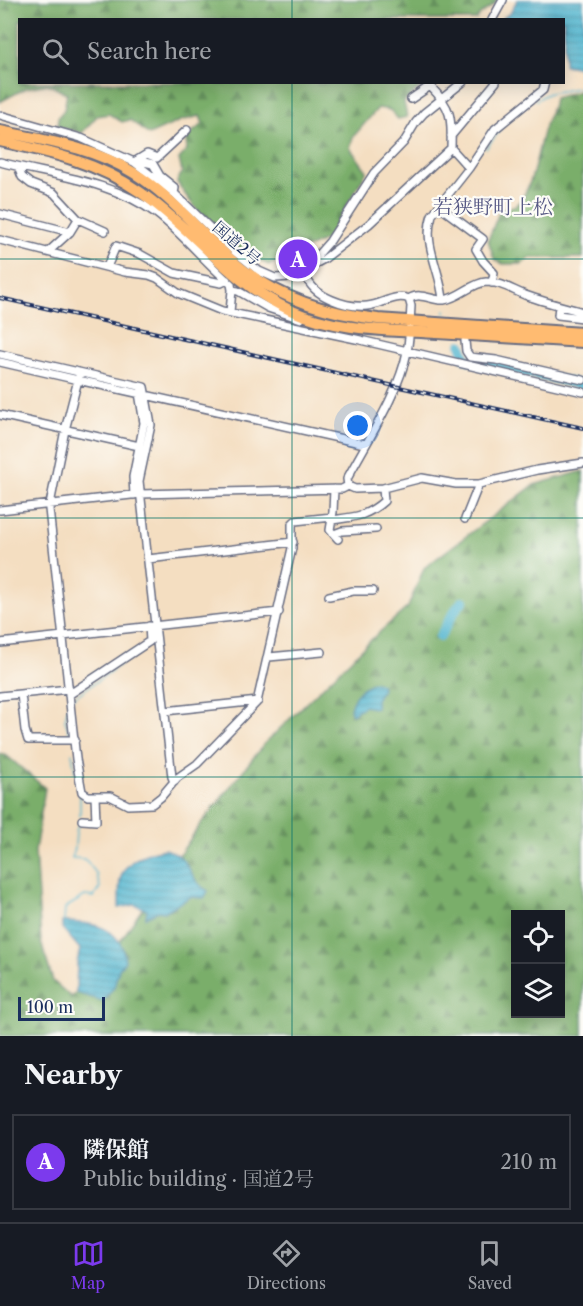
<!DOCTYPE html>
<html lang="en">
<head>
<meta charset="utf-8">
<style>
	:root { --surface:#171b24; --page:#20242c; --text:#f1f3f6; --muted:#9ea1a6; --line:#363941; --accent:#7c3aed }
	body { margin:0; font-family:"Libre Caslon Text","Noto Serif JP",serif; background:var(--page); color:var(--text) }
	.controls { position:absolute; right:18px; bottom:18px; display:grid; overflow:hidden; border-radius:0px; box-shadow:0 3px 15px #0003 }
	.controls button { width:54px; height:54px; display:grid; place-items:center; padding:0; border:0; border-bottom:2px solid var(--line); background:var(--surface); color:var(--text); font:30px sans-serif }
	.scale { position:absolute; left:18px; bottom:15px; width:87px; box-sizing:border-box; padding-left:6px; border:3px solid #1b2f5e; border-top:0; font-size:16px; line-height:21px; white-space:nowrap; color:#1b2f5e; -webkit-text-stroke:4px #fdfcf7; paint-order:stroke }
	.you { position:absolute; left:358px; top:426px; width:21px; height:21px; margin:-15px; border:4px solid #fff; border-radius:50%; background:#1a73e8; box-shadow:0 0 0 9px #1a73e833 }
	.badge { display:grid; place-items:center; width:39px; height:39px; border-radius:50%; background:var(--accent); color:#fff; font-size:20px; font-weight:700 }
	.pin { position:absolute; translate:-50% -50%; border:3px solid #fff; box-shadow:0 2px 6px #0006 }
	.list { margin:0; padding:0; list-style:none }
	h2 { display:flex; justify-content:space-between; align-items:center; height:78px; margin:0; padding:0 24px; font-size:26px }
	h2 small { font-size:20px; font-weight:400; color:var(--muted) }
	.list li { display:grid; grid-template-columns:39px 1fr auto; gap:18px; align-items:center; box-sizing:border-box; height:96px; margin:0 12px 12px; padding:0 12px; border:2px solid var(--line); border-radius:0px }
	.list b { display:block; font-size:22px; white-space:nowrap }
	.list p { margin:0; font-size:20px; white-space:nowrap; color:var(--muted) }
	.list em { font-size:20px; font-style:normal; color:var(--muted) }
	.icon { flex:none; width:33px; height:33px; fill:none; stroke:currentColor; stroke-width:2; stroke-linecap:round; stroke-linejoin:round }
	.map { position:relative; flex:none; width:583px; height:1036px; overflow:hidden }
	.search { position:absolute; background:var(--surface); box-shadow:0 3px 15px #0003; left:18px; right:18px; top:18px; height:66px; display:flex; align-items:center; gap:15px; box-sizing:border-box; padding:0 21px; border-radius:0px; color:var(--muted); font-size:22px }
	.sheet { height:186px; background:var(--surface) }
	nav { display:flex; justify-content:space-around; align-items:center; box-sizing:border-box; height:84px; border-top:2px solid var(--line); background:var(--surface); font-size:16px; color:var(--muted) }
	nav a { display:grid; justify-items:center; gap:3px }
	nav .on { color:var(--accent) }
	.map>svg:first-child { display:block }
	.forest { fill:url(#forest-firs); stroke:#4a6e64; stroke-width:1.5; fill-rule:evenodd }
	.water { fill:url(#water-rules); stroke:#357296; stroke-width:1.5 }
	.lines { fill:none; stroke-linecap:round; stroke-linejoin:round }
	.stream { stroke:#4fb4ce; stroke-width:1.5 }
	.river { stroke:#4fb4ce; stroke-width:10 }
	.minor-casing { stroke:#676c81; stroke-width:10 }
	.highway-casing { stroke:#676c81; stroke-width:14 }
	.minor { stroke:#fff; stroke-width:7 }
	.highway { stroke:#ffbb71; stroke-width:10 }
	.rail-casing { stroke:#1b2f5e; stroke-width:4 }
	.rail { stroke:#fdfcf7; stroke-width:1.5; stroke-dasharray:4.5; stroke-linecap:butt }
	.grid { fill:none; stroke:#0f766e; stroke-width:1.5; stroke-opacity:0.55 }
	.labels { text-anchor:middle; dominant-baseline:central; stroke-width:4.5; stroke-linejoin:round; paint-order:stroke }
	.street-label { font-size:16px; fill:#1b2f5e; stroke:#fdfcf7 }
	.quarter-label { font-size:20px; fill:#565884; stroke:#fdfcf7 }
</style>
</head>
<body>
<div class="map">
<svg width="583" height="1036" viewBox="0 0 583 1036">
	<defs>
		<pattern id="forest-firs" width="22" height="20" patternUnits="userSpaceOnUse" patternTransform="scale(1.5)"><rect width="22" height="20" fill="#7aae6b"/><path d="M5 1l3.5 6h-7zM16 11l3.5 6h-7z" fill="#638e5b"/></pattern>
		<pattern id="water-rules" width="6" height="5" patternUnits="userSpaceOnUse" patternTransform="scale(1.5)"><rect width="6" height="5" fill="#4fb4ce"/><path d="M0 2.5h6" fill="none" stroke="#4193aa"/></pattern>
	</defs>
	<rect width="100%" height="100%" fill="#fdfcf7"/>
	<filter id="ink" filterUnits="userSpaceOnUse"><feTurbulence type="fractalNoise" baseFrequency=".0167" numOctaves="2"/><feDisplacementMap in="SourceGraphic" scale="12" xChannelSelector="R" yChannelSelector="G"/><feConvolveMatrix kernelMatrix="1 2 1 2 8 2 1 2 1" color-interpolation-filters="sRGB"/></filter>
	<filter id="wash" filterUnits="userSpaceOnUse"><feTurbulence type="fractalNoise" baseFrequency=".008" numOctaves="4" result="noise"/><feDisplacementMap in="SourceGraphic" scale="24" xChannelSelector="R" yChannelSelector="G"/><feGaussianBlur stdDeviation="1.35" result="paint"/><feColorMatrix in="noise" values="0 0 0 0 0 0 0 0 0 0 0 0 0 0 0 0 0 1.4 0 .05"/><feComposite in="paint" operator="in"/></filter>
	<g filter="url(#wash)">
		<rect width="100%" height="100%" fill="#f4dec1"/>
		<path class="forest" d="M 0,0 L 498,0 C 491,9 480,12 476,20 L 20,20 L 20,82 L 424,83 L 404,102 L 407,117 L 398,119 L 390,110 L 378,108 L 353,137 L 350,148 L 367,171 L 327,239 L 308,248 L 287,252 L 283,260 L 269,265 C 231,249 198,216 177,182 L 182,172 L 179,159 L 187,150 L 186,141 L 191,133 L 203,124 L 200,116 L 180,121 L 149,135 L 130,120 L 122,122 L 109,114 L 97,116 L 82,133 L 58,127 L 58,117 L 64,110 L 67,94 L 48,84 L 26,88 L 0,102 Z
			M 583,90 L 583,258 L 529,258 L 522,264 L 503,264 L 494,259 L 488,240 L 500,210 C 505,208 513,207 517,204 C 535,188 538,141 547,120 C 550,111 553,108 554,98 Z
			M 583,471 L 583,1036 L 0,1036 L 0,754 L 7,756 L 45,788 L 35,851 L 41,942 L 53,981 L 71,997 L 105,963 L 200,825 L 265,743 L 374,637 L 408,607 L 424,568 L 534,485 ZM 516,914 L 560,914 L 560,1014 L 516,1014 Z"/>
		<path class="water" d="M 517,0 L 583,0 L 583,68 L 564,65 L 564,20 L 502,19 L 511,12 Z
			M 375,682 L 381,684 L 382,689 L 376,699 L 376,708 L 364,706 L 352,714 L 350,709 C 354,695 361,686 375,682 Z
			M 164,849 C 192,855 187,880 208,891 L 204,898 L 190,897 L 164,912 L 158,911 L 146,917 L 147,909 L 134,905 L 119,908 C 119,899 119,889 120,880 C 124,860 148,852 164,849 Z
			M 62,922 C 92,922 122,926 125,961 L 119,969 L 114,987 L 103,1001 L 76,993 L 77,963 L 80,949 L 62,928 Z"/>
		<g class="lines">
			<path class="stream" d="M 536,100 L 549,93 L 583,87
				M 486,148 L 500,130
				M 444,206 L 450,198
				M 433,241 L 433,225
				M 445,310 L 445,313
				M 73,698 L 121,664
				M 68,707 L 65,720 L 70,734
				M 72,753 L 75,772
				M 80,794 L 80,816
				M 64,922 L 65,908 L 85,896 L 94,897 L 100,887 L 96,873 L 85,859 L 72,858 L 75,848 L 76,831 L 80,821"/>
			<path class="river" d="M 461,345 L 466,359 L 583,385
				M 440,636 C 446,627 456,606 463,601"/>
		</g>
	</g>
	<g filter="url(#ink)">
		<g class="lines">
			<defs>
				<path id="minor" d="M 492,20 L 503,0
					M 411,99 L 430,86 C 452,108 452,118 451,148 L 469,168
					M 0,115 L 81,138 L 134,162 L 174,193 L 234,251 L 259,271 L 275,278 L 306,276 C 313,297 347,308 367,306 C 382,305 395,293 409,299 C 421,291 431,301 444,300 C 459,298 472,283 486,282 C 501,282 512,290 525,295 C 544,302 564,307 583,312
					M 451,136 L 496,82
					M 0,162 C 53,176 111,180 157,214 C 183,234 205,262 231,284 L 232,290 L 238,291 L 268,308 L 301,319
					M 134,162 L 147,154 L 157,158 L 187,130
					M 140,165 L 144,162 L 153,164 L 160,176 L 175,188 L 174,193
					M 18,167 L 22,177 L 31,184 L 54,193 L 78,219 L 105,231
					M 440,207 L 483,239 L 476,249 L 483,261 L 494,273 L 492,283
					M 0,214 L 70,232
					M 0,240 L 125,272 L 149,275 L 157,278 L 178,293 L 222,311 L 356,339 L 583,392
					M 48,252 L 70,232 L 78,219
					M 311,266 L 324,259 L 369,224 L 451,148
					M 107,267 L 116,246 L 140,254 L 174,273 L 221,283 L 227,280
					M 306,276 L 315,258 L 330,241 L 374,173 L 404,142 L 416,122 L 424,113 L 463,82
					M 443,300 C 441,271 422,244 432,215 L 469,168 L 495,129 L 543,90 L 545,82
					M 559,306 L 558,315 L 583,318
					M 230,312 L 232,290
					M 465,341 L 466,351 L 470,357 L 496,360 L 583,380
					M 0,354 L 144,387 L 151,425 L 139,481 L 172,777 L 174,782
					M 0,362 L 78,380 L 65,430 L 49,509 L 76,759 L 82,792 L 88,796 L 110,796 L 128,805 L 152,804 L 161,797 L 177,778 L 197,764 L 257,702 L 292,548 L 292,524 L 295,521 L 332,517 L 333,512 L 334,489
					M 79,376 L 78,380 L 365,444
					M 0,415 L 139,446
					M 348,486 L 347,479 C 367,441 399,393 407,352 C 410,337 410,321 411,306 L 409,299
					M 134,495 L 133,477 L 144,423 L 139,393
					M 0,510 L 140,494 L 342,489 L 348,486 L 355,489 L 383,488 L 422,478 L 456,484 L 479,484 L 537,470 L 583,463
					M 332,518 L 330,530 L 338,539
					M 465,519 L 479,484
					M 331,520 C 354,517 366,517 384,501 L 383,488
					M 334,534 L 342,531 L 376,529
					M 148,559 L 293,542
					M 329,596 L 353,591 L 373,591
					M 0,643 L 279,612
					M 269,657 L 322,652
					M 21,694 L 25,730 L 28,740 L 75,740
					M 70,694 L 150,641 L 149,626
					M 0,696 L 69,689
					M 165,711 L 258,701
					M 82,820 L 96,821 L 95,796"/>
				<path id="highway" d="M 0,131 C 47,141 92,147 134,173 C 168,194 196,228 226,255 C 268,295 322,313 378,319 L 583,333
					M 0,141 C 50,152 97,162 140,192 C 194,229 227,281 290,310 C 336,331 387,330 437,333 C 486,336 534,339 583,342"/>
			</defs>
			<use href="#minor" class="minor-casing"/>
			<use href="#highway" class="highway-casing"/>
			<use href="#minor" class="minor"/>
			<use href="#highway" class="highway"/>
			<defs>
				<path id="rail" d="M 0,298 L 583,428"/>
			</defs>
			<use href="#rail" class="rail-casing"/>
			<use href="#rail" class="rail"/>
		</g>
	</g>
	<path class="grid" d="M 292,0 L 292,20M 292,82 L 292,1036M 0,259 L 583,259M 0,518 L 583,518M 0,777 L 583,777"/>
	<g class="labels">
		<g class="street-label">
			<text transform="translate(237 243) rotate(41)">国道2号</text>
		</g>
		<g class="quarter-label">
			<text x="493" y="207">若狭野町上松</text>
		</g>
	</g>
</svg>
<div class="controls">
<button><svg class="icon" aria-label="locate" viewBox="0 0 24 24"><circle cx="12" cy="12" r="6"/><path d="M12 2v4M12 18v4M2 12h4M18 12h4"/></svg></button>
<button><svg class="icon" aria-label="layers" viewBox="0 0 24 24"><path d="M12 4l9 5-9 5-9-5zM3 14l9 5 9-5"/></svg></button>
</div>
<div class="scale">100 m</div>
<div class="you"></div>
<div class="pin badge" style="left:298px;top:259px">A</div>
<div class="search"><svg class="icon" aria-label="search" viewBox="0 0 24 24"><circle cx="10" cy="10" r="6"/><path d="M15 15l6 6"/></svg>Search here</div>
</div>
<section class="sheet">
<h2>Nearby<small></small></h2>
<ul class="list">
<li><span class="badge">A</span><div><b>隣保館</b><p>Public building · 国道2号</p></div><em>210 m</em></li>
</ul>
</section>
<nav>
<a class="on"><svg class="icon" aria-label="map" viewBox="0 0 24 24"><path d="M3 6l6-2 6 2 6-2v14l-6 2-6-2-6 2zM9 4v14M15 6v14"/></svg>Map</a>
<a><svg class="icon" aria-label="directions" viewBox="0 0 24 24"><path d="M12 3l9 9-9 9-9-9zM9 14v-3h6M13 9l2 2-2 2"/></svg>Directions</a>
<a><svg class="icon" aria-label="saved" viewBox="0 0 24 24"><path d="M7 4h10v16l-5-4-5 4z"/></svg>Saved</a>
</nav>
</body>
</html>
